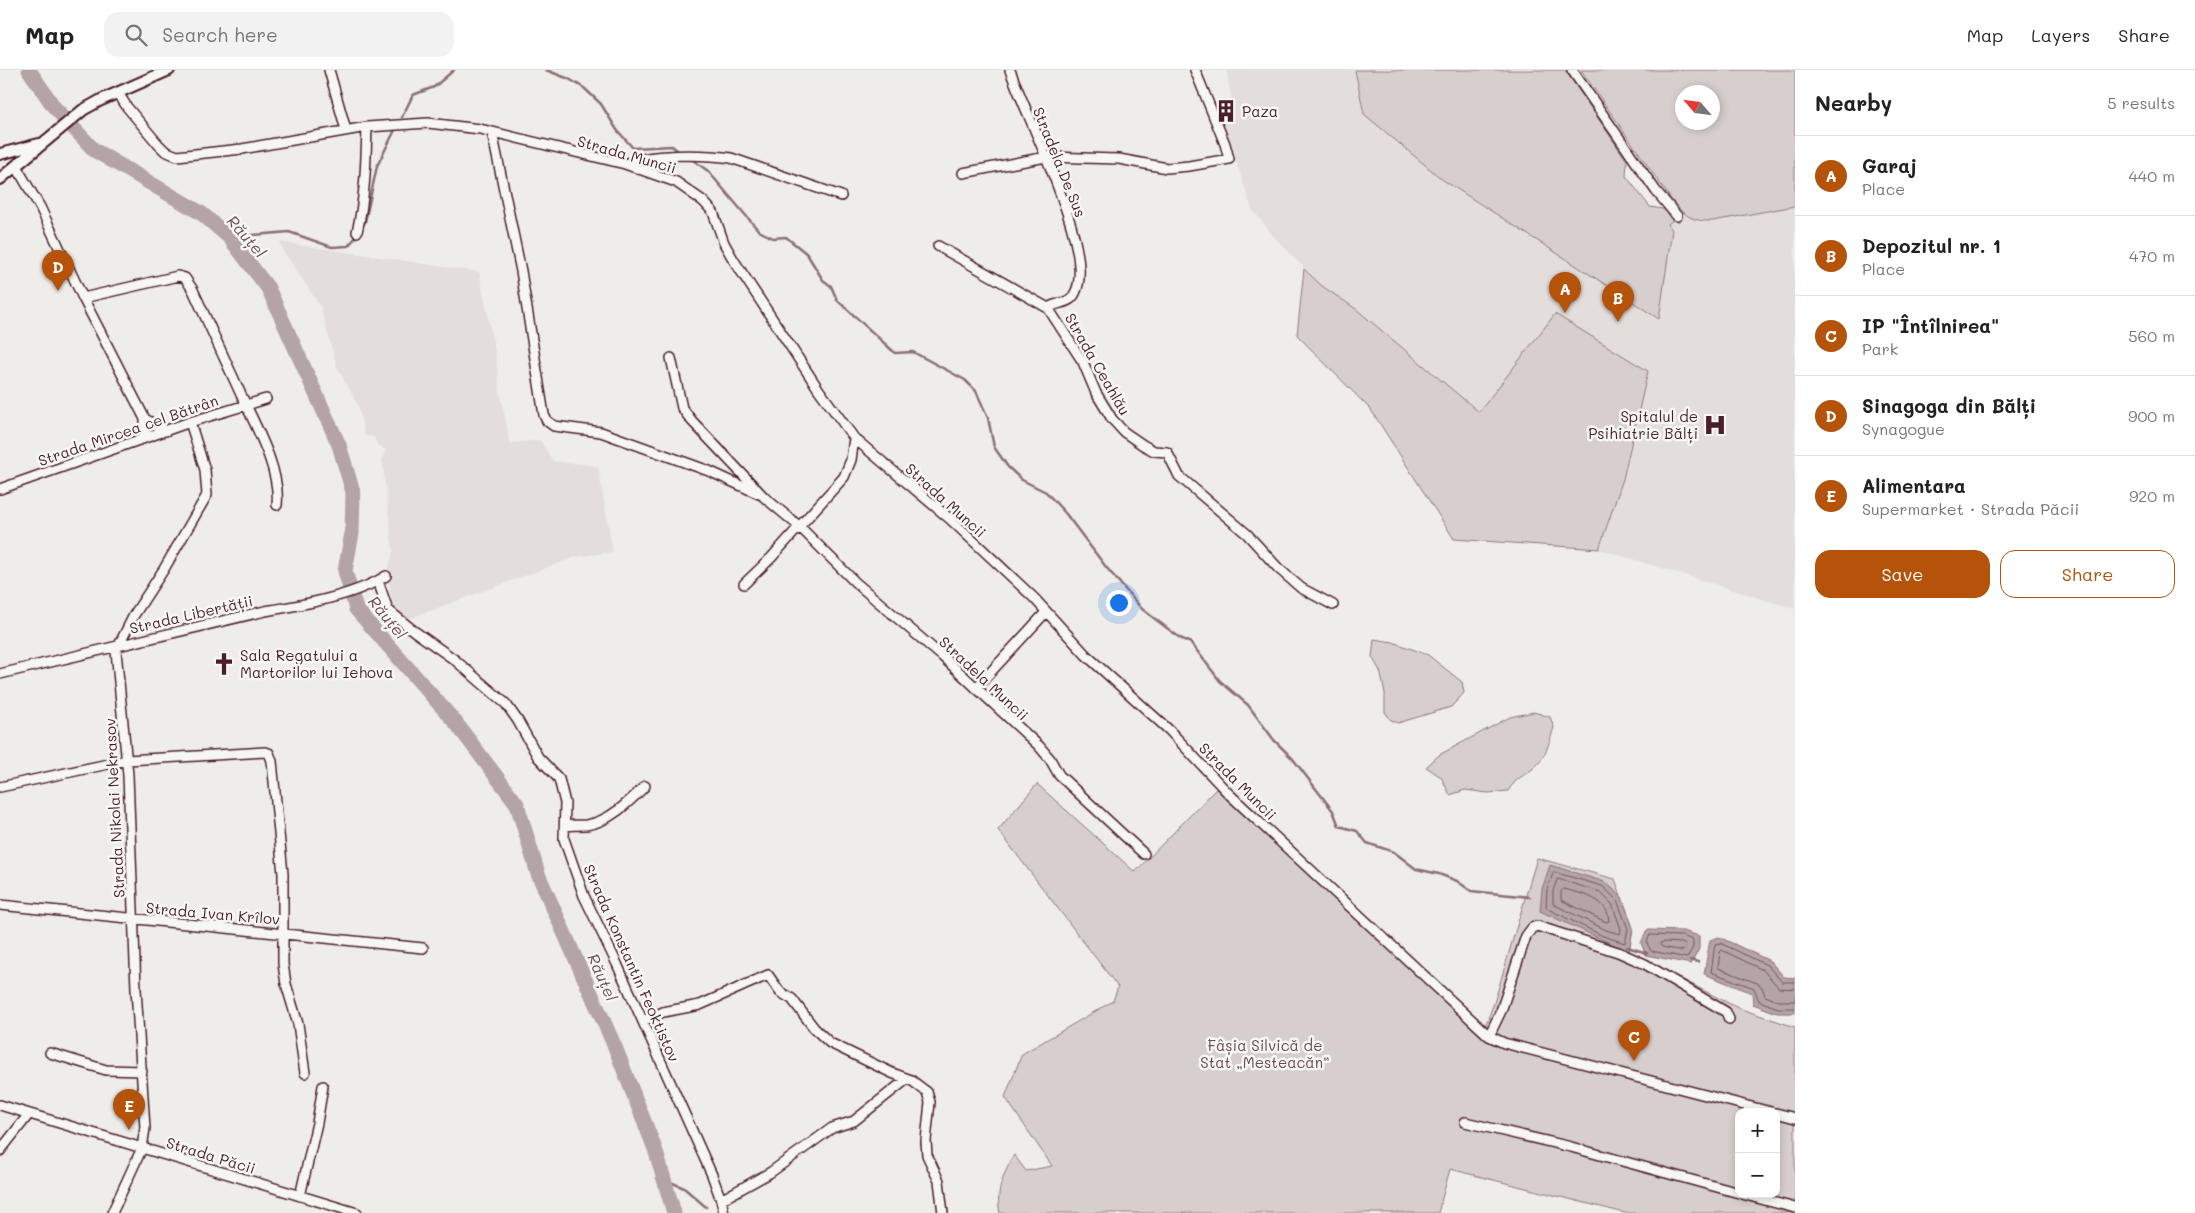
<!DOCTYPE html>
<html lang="en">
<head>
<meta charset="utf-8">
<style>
	:root { --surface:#fff; --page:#f2f2f2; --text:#222; --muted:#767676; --line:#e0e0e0; --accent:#b45309 }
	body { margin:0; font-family:Mali,sans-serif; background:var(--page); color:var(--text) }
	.controls { position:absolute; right:15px; bottom:15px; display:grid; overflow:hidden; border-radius:10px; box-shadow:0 2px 8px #0003 }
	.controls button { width:45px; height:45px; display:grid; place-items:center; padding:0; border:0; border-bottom:1px solid var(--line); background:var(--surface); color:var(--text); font:25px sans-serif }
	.compass { position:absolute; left:1675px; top:15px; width:45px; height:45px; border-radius:50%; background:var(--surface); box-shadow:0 2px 8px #0003; rotate:298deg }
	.you { position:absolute; left:1118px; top:532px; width:18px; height:18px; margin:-12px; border:4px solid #fff; border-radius:50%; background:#1a73e8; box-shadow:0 0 0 8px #1a73e833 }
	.badge { display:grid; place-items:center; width:32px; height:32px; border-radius:50%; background:var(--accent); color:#fff; font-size:16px; font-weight:700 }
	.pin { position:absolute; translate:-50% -41px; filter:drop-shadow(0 1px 2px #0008) }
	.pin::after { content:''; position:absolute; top:26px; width:18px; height:15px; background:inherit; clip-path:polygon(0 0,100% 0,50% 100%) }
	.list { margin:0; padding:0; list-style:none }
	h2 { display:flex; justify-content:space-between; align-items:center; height:65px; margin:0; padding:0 20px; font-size:21px }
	h2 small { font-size:16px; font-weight:400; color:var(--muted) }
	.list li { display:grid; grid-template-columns:32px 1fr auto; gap:15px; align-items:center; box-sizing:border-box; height:80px; padding:0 20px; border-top:1px solid var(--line) }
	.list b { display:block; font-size:19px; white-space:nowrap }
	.list p { margin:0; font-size:16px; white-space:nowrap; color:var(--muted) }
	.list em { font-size:16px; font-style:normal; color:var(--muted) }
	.actions { display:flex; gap:10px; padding:15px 20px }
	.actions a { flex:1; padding:11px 0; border:1px solid var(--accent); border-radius:15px; text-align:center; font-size:18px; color:var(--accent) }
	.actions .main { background:var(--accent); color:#fff }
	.icon { flex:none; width:28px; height:28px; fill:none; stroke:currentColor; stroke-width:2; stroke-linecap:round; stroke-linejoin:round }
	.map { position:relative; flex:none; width:1795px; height:1143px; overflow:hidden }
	header { display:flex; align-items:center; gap:30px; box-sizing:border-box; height:70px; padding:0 25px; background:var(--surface); border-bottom:1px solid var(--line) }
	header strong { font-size:24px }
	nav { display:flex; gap:28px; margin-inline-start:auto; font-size:18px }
	.search { width:350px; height:45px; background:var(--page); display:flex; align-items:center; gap:12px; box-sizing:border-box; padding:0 18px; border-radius:15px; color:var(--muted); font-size:19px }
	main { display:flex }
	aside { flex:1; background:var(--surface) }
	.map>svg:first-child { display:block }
	.built { fill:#e3dedc }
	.green { fill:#d7cfce; stroke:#90777c; fill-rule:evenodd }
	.water { fill:#b4a4a5; stroke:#8a6f74 }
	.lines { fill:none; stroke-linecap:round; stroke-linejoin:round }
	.shore { stroke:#74545c; stroke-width:1 }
	.stream { stroke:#8a6f74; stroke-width:2.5 }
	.river { stroke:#b4a4a5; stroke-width:15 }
	.minor-casing { stroke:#4a1f2b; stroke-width:12 }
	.tertiary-casing { stroke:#4a1f2b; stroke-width:14 }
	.minor { stroke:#f6f6f2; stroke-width:9 }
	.tertiary { stroke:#f6f6f2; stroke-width:10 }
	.labels { text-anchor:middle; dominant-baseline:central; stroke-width:5; stroke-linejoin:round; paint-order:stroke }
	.poi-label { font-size:15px; fill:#4a1f2b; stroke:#f6f6f2; text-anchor:start }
	.street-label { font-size:15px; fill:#4a1f2b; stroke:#f6f6f2 }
	.park-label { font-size:15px; fill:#6d4b54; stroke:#f6f6f2 }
	.water-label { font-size:16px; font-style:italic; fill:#6f4e56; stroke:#f6f6f2 }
</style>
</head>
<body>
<header>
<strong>Map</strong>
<div class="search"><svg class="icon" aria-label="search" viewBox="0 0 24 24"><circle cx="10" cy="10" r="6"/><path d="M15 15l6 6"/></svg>Search here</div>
<nav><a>Map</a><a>Layers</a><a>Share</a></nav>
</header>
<main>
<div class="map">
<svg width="1795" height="1143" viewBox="0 0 1795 1143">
	<rect width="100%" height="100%" fill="#efedea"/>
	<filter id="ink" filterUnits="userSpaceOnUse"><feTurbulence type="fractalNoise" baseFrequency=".02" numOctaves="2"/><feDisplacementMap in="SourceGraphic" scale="10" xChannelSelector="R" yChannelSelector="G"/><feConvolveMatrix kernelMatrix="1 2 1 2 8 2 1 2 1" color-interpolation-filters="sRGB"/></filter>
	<g filter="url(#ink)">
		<path class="built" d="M 1226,0 L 1355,0 L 1364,44 L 1443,110 L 1659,249 L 1672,160 L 1668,154 L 1681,141 L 1687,146 L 1701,152 L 1713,151 L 1795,136 L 1795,539 L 1599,479 L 1623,409 L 1555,244 L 1479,342 L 1356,239 L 1322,216 L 1275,168 L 1252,139 L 1223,54 L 1230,52 L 1229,43 L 1225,44 L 1223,39 L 1227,38 L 1232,31 Z
			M 280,172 L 479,202 L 496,285 L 500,321 L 510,373 L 540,370 L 553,391 L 598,396 L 613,482 L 576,487 L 408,549 L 392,534 L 387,503 L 393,481 L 382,389 L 386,380 L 377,375 L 374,367 L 365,366 L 358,335 L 337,297 L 320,236 L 283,181 Z"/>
		<path class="green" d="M 1355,0 L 1565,0 L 1627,91 L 1626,106 L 1650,137 L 1663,139 L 1673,150 L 1668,154 L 1672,160 L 1659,249 L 1443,110 L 1364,44 Z
			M 1581,0 L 1795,0 L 1795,136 L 1713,151 C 1693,152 1685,146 1673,132 ZM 1712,22 L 1712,52 L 1682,52 L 1682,22 Z
			M 1304,199 L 1322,216 L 1356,239 L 1479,342 L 1555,244 L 1648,301 L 1623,409 L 1599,479 L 1454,469 L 1371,340 L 1297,265 Z
			M 1374,569 L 1393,572 L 1428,585 L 1462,612 L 1464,623 L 1451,637 L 1398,653 L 1391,650 L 1385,642 L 1385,623 L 1380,601 L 1372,587 Z
			M 1534,642 L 1550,647 L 1554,657 C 1550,670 1546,687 1535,697 C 1524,706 1516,708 1508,721 L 1488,723 L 1465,720 L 1450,725 L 1441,707 L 1426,697 L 1439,685 L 1510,647 Z
			M 1037,714 L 1135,802 L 1216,719 L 1482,964 L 1494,933 L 1537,788 L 1615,809 L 1633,858 L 1629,882 L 1738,938 L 1795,957 L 1795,1143 L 1625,1143 L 1450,1099 L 1438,1143 L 1000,1143 C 995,1122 1004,1103 1014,1085 L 1026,1101 L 1052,1096 L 1005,1027 L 1022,984 L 1113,931 L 1118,917 L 998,760 ZM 1739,1042 L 1776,1042 L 1776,1124 L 1739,1124 Z"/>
		<path class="water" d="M 1550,795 L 1605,812 L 1622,827 L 1633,858 L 1629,882 L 1540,841 L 1542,819 Z
			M 1647,860 L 1683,861 L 1699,866 L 1699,879 L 1691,894 L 1646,885 L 1641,873 Z
			M 1719,867 L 1770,891 L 1784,907 L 1795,908 L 1795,943 L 1777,943 L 1753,934 L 1752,923 L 1704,904 L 1710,870 Z"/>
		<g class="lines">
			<path class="shore" d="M 1554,802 L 1602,816 L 1617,830 L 1628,859 L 1625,873 L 1603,866 L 1546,838 L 1547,820 Z
				M 1558,809 L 1600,822 L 1612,834 L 1621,859 L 1620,864 L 1606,860 L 1553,834 L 1553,821 Z
				M 1564,819 C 1582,824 1608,828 1609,851 L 1606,852 L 1561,830 L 1561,822 Z
				M 1650,865 L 1682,866 L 1693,870 L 1693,877 L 1687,888 L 1651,881 L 1647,873 Z
				M 1663,872 L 1682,873 L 1687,876 L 1683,881 L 1662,877 L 1660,874 Z
				M 1795,912 L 1782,912 L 1767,895 L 1720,873 L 1715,874 L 1711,902 L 1754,918 L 1759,931 L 1778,938 L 1795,938
				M 1795,919 L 1779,918 L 1763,900 L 1722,880 L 1720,882 L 1718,898 L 1757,913 L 1762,917 L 1765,926 L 1779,931 L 1795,931"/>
			<path class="stream" d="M 546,0 L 569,9 L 584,18 L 601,34 L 617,60 L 633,78 L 672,76 L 677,80
				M 402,47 L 413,25 L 434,17 L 454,0
				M 693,90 L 708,101 L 759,161 L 773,168 L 786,167 L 807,184 L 823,210 L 831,216 L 837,230 L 895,283 L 913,282 L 965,310 L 976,321 L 988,348 L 994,377 L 1008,397 L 1022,410 L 1046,422 L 1066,444 L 1106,497 L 1142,539 L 1180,568 L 1191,573 L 1220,611 L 1248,635 L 1274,670 L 1293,689 L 1333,741 L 1339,756 L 1357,761 L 1367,773 L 1394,782 L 1416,799 L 1439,804 L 1457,811 L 1471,821 L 1530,827
				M 362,157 L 365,152 L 377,96 L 395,60
				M 229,167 L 289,162 L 332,177 L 348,176 L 357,166
				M 1627,877 L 1647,883
				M 1690,890 L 1698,892
				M 664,1109 L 684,1118 L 706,1137"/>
			<path class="river" d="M 29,0 L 54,37 L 94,80 L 201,143 L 229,167 L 268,218 L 339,375 L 353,422 L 352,463 L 345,501 L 356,539 L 456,653 L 517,734 L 538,804 L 615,977 L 655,1079 L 674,1143"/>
			<defs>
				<path id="minor" d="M 329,0 L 346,60
					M 1010,0 C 1026,46 1095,179 1076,221 C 1071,235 1058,231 1048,238
					M 1572,0 L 1656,121 L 1677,146
					M 118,23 L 127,37 L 158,74 L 165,81 L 177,86 L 242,79 L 367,57 L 428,53 L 480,59 L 625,94 L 676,112 L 703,131 L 713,142 L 724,173 L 733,189 L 819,320 L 854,368 L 950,449 L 1034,528 L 1086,585 L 1169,660 L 1228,723 L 1489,966 L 1504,973 L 1771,1042
					M 492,62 L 521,201 L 544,345 L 547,351 L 554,356 L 601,362 L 709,401 L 759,424
					M 625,94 C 649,83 704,84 731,88 L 841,126
					M 16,96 L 40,137 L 83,228 L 145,349 L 145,360 L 143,369
					M 963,103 L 1046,87 L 1119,89 L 1167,98 L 1189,96 L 1229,89 L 1225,74 L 1195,0
					M 357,162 C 365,128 366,93 367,57
					M 938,176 L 1048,238 L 1083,292 L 1096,323 L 1112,349 L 1124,362 L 1143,375 L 1154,381 L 1167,382 L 1179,406 L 1247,464 L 1278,498 L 1301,518 L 1333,535
					M 83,228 L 178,206 L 185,208 L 193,220 C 208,253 223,286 238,318 C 253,352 281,398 277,435
					M 671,288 L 682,338 L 692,351 L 764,427 L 800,457 L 855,512 L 943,587 L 1039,676 L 1050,689 L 1059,705 L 1144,784
					M 145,349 L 166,361
					M 0,419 L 190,352 L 266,329
					M 378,511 L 388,540 L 414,561 L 455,590 L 506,634 L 518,651 L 538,687 L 559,709 L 565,733 L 564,769 L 584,826 L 617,894 L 712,1105 L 721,1130 L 724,1143
					M 744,514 L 771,488 L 844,407 L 851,390 L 854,368
					M 0,604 L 265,541 C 302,535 354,526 386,506
					M 976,618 L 1046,542
					M 0,717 L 127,690 L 265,682 L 269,683 L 272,691 L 283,804 L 283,894 L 286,914 L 298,954 L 305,1003
					M 566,756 C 572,755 579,755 586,755 C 609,752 629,732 645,716
					M 0,835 L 423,878
					M 643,951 L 663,942 L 700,935 L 768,905 L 780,922 L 792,929 L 814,958 L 830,973 L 892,1003 L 911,1010 L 927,1022 L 930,1032 L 926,1071 L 927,1085 L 939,1111 L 943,1143
					M 1489,966 L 1501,941 L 1526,866 L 1532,858 L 1537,856 L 1618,882 L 1645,894 L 1726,942 L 1729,949
					M 50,983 L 106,1000 L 142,1001
					M 0,1035 L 357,1143
					M 1776,1043 L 1795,1048
					M 1465,1052 L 1571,1077 L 1739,1123
					M 0,1081 L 29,1044
					M 1742,1124 L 1795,1138
					M 300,1126 L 317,1053 L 323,1016
					M 721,1130 L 771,1102 L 832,1058 L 854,1051 L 907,1009
					M 112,1143 L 142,1078 L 145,1058 L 136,919 L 128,705 L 116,581 L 134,545 L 164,499 L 207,425 L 205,400 L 190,352"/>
				<path id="tertiary" d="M 0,84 L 39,74
					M 0,109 L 83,40 L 101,30 L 169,0"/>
			</defs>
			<use href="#minor" class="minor-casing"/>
			<use href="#tertiary" class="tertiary-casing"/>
			<use href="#minor" class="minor"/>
			<use href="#tertiary" class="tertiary"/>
		</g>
	</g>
	<defs>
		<symbol id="building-bare" viewBox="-9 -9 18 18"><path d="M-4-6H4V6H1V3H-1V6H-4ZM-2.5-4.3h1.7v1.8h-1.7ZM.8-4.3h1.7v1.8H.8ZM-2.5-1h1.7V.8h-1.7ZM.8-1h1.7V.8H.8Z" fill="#4a1f2b" stroke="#f6f6f2" stroke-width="2.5" paint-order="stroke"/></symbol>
		<symbol id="hospital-bare" viewBox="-9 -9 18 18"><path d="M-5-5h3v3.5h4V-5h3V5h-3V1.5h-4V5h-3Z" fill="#4a1f2b" stroke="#f6f6f2" stroke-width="2.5" paint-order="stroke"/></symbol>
		<symbol id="church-bare" viewBox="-9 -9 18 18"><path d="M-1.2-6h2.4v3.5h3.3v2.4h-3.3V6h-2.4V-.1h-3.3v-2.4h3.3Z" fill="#4a1f2b" stroke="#f6f6f2" stroke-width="2.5" paint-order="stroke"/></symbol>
	</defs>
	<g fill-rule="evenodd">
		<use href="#building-bare" x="1210" y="25" width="32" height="32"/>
		<use href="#hospital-bare" x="1699" y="339" width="32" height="32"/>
		<use href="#church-bare" x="208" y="578" width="32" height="32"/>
	</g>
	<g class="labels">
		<g class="poi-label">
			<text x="1242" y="41">Paza</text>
			<text x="1698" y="346" text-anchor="end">Spitalul de<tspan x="1698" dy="17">Psihiatrie Bălți</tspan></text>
			<text x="240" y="585">Sala Regatului a<tspan x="240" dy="17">Martorilor lui Iehova</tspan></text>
		</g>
		<g class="street-label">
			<text transform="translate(627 84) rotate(16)">Strada Muncii</text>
			<text transform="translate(1060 92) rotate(68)">Stradela De Sus</text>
			<text transform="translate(1098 294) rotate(60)">Strada Ceahlău</text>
			<text transform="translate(128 360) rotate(-19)">Strada Mircea cel Bătrân</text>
			<text transform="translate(946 430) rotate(42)">Strada Muncii</text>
			<text transform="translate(191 544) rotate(-13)">Strada Libertății</text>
			<text transform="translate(984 608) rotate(43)">Stradela Muncii</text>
			<text transform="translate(1238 711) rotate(45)">Strada Muncii</text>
			<text transform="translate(114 738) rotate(-93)">Strada Nikolai Nekrasov</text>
			<text transform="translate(213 843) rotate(5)">Strada Ivan Krîlov</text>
			<text transform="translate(632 893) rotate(66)">Strada Konstantin Feoktistov</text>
			<text transform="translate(211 1085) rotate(17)">Strada Păcii</text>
		</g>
		<g class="park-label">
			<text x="1265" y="975">Fâșia Silvică de<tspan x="1265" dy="17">Stat „Mesteacăn“</tspan></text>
		</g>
		<g class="water-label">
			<text transform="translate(247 166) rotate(49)">Răuțel</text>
			<text transform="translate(388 547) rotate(51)">Răuțel</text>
			<text transform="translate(603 907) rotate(66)">Răuțel</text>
		</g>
	</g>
</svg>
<div class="controls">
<button>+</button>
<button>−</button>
</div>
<svg class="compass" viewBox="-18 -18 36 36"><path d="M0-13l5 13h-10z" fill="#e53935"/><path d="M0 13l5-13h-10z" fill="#767676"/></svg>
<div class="you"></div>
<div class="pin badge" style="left:1565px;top:243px">A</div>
<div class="pin badge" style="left:1618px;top:252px">B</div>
<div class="pin badge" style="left:1634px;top:991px">C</div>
<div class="pin badge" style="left:58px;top:221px">D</div>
<div class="pin badge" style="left:129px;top:1060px">E</div>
</div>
<aside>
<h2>Nearby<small>5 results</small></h2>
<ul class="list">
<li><span class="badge">A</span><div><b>Garaj</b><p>Place</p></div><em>440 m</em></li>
<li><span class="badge">B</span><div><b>Depozitul nr. 1</b><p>Place</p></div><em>470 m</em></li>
<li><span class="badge">C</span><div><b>IP &quot;Întîlnirea&quot;</b><p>Park</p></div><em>560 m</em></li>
<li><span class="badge">D</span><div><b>Sinagoga din Bălți</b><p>Synagogue</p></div><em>900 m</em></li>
<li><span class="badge">E</span><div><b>Alimentara</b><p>Supermarket · Strada Păcii</p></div><em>920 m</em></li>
</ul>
<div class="actions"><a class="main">Save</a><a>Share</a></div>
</aside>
</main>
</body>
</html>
